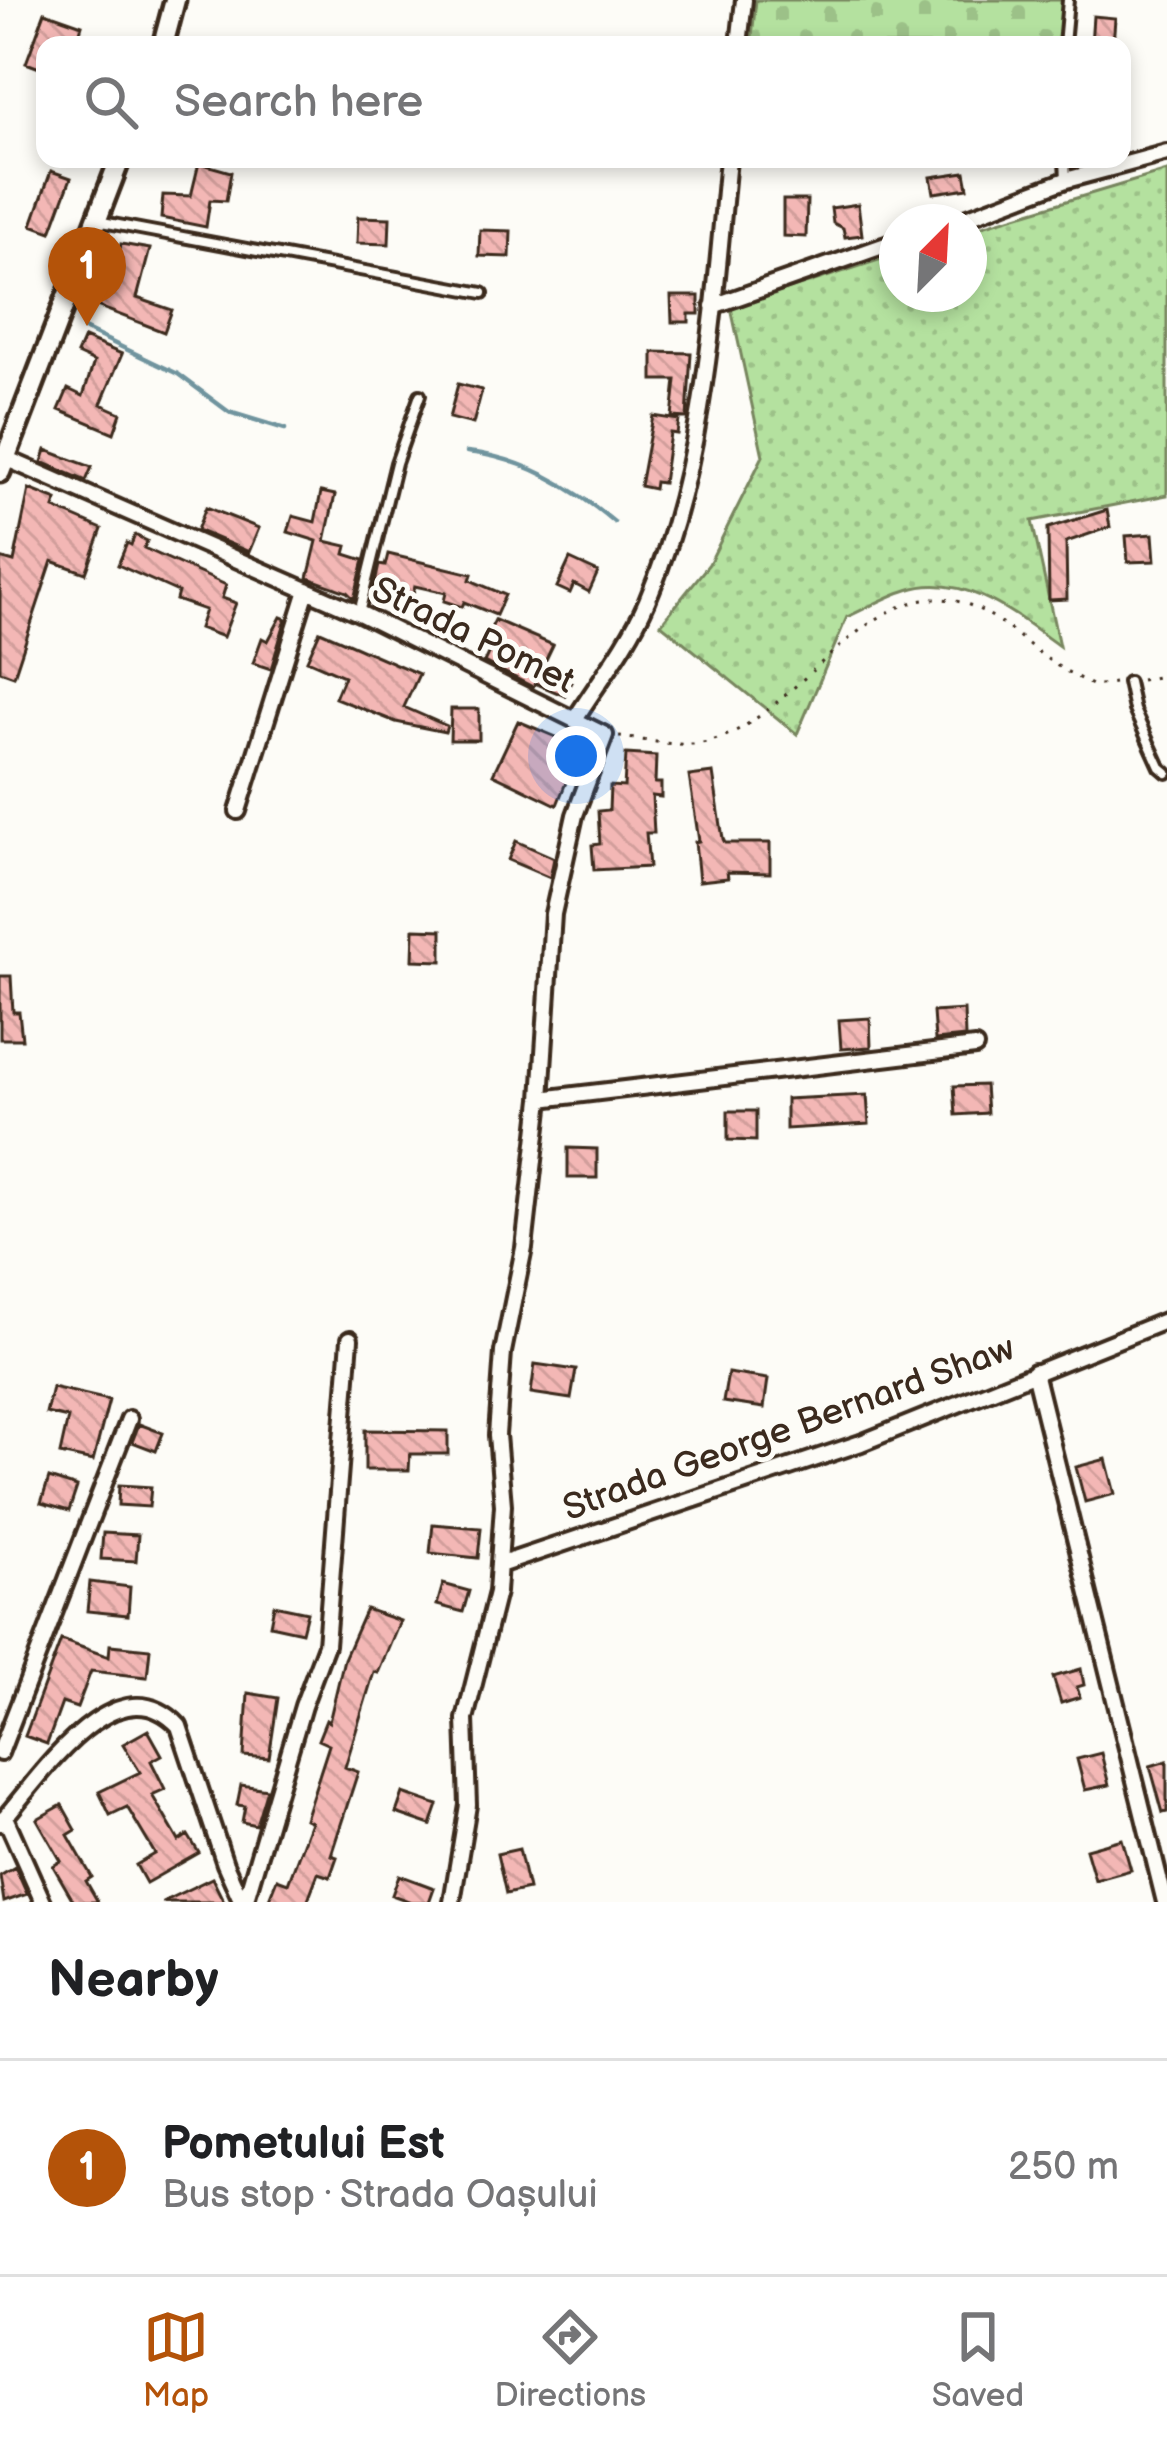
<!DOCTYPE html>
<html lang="en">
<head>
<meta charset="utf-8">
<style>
	:root { --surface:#fff; --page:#f2f2f2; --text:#202124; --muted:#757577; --line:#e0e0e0; --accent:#b45309 }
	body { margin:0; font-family:"Balsamiq Sans",sans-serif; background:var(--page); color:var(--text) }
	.compass { position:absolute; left:879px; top:204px; width:108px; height:108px; border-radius:50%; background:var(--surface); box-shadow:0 6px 18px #0003; rotate:24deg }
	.you { position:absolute; left:576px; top:756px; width:42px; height:42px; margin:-30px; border:9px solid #fff; border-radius:50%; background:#1a73e8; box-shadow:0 0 0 18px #1a73e833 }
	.badge { display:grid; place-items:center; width:78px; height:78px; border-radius:50%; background:var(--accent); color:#fff; font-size:39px; font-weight:700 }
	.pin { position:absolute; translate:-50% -99px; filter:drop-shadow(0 3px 6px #0008) }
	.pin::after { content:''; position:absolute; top:63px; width:42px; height:36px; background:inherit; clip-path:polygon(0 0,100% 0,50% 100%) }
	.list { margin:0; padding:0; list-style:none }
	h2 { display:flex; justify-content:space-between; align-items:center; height:156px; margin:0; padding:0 48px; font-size:51px }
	h2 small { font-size:39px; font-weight:400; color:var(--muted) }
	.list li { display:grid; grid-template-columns:78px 1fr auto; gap:36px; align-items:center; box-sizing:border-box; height:216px; padding:0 48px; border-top:3px solid var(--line) }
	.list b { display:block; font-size:45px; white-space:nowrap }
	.list p { margin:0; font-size:39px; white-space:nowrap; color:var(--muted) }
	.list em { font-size:39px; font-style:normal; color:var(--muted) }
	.icon { flex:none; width:66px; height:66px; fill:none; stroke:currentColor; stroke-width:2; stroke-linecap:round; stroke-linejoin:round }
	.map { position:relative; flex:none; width:1167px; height:1902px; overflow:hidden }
	.search { position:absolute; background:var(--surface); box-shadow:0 6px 18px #0003; left:36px; right:36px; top:36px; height:132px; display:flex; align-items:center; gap:30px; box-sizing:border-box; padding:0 42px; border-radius:24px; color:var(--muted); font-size:45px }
	.sheet { height:372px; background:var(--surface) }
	nav { display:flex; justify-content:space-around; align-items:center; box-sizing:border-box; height:168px; border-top:3px solid var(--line); background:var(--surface); font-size:33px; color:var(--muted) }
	nav a { display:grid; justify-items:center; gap:6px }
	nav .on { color:var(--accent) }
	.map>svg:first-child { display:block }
	.grass { fill:url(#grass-dots); stroke:#78865e; stroke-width:3 }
	.cemetery { fill:url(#cemetery-stones); stroke:#78865e; stroke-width:3 }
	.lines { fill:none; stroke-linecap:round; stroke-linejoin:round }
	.stream { stroke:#6f949e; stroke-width:4.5 }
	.building { fill:url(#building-back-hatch); stroke:#3b2a1e; stroke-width:3 }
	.lane-casing { stroke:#3b2a1e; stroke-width:16 }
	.street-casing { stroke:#3b2a1e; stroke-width:22 }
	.secondary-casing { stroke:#3b2a1e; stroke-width:27 }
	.path { stroke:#3b2a1e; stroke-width:3; stroke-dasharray:3 9; stroke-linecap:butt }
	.lane { stroke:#fdfcf7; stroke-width:8 }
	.street { stroke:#fdfcf7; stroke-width:14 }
	.secondary { stroke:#fdfcf7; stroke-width:18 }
	.labels { text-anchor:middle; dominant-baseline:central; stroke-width:10; stroke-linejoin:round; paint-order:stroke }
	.street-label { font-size:36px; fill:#3b2a1e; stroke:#fdfcf7 }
</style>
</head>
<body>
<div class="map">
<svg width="1167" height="1902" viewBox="0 0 1167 1902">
	<defs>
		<pattern id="grass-dots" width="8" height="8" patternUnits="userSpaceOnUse" patternTransform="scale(3)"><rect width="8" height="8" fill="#b4e19f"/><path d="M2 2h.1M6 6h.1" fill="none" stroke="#9cc188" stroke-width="1.8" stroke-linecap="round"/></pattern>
		<pattern id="cemetery-stones" width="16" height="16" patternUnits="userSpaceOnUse" patternTransform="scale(3)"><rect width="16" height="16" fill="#b4e19f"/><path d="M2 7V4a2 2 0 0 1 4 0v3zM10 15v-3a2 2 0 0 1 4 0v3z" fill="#9cc188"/></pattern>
		<pattern id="building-back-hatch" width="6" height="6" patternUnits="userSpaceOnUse" patternTransform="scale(3)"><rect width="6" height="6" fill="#f3b7b5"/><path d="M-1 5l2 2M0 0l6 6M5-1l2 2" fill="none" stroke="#d19e9b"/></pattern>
	</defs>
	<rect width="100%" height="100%" fill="#fdfcf7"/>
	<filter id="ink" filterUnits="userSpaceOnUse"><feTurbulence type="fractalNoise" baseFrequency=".00833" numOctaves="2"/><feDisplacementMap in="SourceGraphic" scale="24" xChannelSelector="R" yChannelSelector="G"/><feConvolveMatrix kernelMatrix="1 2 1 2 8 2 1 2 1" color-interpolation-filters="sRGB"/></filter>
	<g filter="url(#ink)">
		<path class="grass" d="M 1167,171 L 1167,495 L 1032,521 L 1059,646 C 1017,616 963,571 907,590 C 887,596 867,608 847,617 L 797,734 L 661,624 L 709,564 L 763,456 L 731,308 L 897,254 L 897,294 L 969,294 L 969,230 Z"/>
		<path class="cemetery" d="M 756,0 L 1064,0 L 1058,45 L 751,45 Z"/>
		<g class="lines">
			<path class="stream" d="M 84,329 L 178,374 L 229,412 L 285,429
				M 467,452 C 521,457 573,487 614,522"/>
		</g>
		<path class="building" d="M 45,12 L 82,25 L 76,45 L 45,45 L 45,70 L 26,63 Z
			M 1093,16 L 1115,18 L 1113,45 L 1091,45 Z
			M 199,163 L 231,172 L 226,201 L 210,200 L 206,227 L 161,218 L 163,195 L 191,196 Z
			M 51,171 L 71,178 L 51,232 L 32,225 Z
			M 965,172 L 968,188 L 934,193 L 931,177 Z
			M 783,200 L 807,200 L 806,237 L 783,236 Z
			M 858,204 L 862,235 L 845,237 L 843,228 L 833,223 L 831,208 Z
			M 358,217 L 390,218 L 389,244 L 357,243 Z
			M 480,230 L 511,231 L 510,257 L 479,256 Z
			M 121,244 L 150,249 L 137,298 L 172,310 L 164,332 L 94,305 L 102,286 L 112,289 L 122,259 L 118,258 Z
			M 671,296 L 699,296 L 699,314 L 689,314 L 689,322 L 672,322 Z
			M 84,338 L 122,354 L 101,404 L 121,413 L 114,433 L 59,410 L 68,389 L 83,396 L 94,362 L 77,354 Z
			M 653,352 L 691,353 L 687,418 L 672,417 L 676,380 L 653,380 Z
			M 458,384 L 482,390 L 473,424 L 449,418 Z
			M 653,416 L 679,420 L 677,434 L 670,433 L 663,483 L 655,482 L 654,489 L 640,486 Z
			M 46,450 L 92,467 L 86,481 L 42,462 Z
			M 29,489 L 57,500 L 54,508 L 102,529 L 86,573 L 52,561 L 14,676 L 0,671 L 0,558 L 14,562 Z
			M 321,492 L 335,495 L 325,541 L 347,546 L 345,554 L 364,560 L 354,599 L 347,592 L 308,578 L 317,541 L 288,532 L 293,516 L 315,522 Z
			M 206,507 L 259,528 L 249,552 L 197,530 Z
			M 1107,510 L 1110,527 L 1066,542 L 1067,599 L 1049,600 L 1048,528 Z
			M 1153,534 L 1155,561 L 1128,562 L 1126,536 Z
			M 135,535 L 147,541 L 144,548 L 226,585 L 222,598 L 236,603 L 223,637 L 199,628 L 205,610 L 176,600 L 178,592 L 118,565 L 127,543 L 131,545 Z
			M 388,554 L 472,574 L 470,580 L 505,595 L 496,615 L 464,602 L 462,607 L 444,601 L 446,593 L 415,586 L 410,606 L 372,597 L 379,565 L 385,566 Z
			M 570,559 L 598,572 L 589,592 L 574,584 L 570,593 L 557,587 Z
			M 281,617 L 286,619 L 271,669 L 253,663 L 262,638 L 268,641 Z
			M 495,620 L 553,645 L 541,670 L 571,682 L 565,696 L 535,683 L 533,687 L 484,662 L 493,643 L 485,640 Z
			M 320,631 L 419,674 L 404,707 L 447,726 L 445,732 L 396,722 L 335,698 L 344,676 L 307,660 Z
			M 451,709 L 479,709 L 479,740 L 450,740 Z
			M 518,721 L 580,747 L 557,805 L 493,774 Z
			M 626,754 L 656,756 L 655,783 L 661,783 L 661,797 L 652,796 L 654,833 L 646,833 L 649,867 L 594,870 L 592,845 L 600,844 L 598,811 L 609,810 L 610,786 L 624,787 Z
			M 713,773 L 723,839 L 725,843 L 770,843 L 770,873 L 727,872 L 728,878 L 699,881 L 695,842 L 699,841 L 689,776 Z
			M 516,841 L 554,858 L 550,878 L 508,860 Z
			M 414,929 L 442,930 L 442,961 L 413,960 Z
			M 0,976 L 11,976 L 13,1012 L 19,1012 L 22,1039 L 0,1039 Z
			M 964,1010 L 965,1037 L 935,1040 L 933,1012 Z
			M 870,1018 L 871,1047 L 841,1049 L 839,1020 Z
			M 985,1085 L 987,1113 L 956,1115 L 954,1086 Z
			M 867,1095 L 869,1124 L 786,1129 L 786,1099 Z
			M 728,1111 L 756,1111 L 756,1141 L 728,1140 Z
			M 568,1148 L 597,1149 L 597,1178 L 568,1178 Z
			M 535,1364 L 576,1370 L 571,1399 L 531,1393 Z
			M 728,1373 L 768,1379 L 764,1408 L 723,1402 Z
			M 52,1387 L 109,1400 L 93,1461 L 60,1454 L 68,1418 L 46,1413 Z
			M 139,1424 L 163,1433 L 156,1451 L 132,1442 Z
			M 365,1430 L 448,1431 L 448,1454 L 410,1454 L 409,1470 L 365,1470 Z
			M 1106,1459 L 1115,1494 L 1085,1502 L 1076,1467 Z
			M 49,1478 L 77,1487 L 69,1511 L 41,1503 Z
			M 119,1485 L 151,1487 L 149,1507 L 118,1505 Z
			M 433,1524 L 481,1528 L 478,1558 L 430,1553 Z
			M 103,1533 L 138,1535 L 136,1561 L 101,1559 Z
			M 90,1582 L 130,1587 L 128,1615 L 87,1611 Z
			M 443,1584 L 469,1591 L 463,1612 L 437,1605 Z
			M 274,1605 L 307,1612 L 302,1632 L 270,1625 Z
			M 366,1609 L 400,1621 L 378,1673 L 374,1672 L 345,1767 L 358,1772 L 331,1855 L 337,1857 L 330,1877 L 318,1873 L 307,1902 L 278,1902 L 269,1899 L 277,1879 L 288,1883 L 311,1822 L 305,1819 L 329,1745 L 318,1740 L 326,1720 L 329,1722 L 344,1659 Z
			M 61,1640 L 109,1657 L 110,1645 L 150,1649 L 147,1677 L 91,1671 L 77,1708 L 62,1703 L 47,1744 L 25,1736 Z
			M 1081,1669 L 1084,1685 L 1077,1687 L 1080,1697 L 1061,1703 L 1053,1677 Z
			M 248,1693 L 278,1698 L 269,1758 L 244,1756 Z
			M 148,1730 L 162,1755 L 151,1761 L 165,1789 L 152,1795 L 179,1841 L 188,1835 L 199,1853 L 146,1883 L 136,1865 L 155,1854 L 127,1807 L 110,1815 L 99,1792 L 140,1772 L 123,1744 Z
			M 1101,1753 L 1109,1785 L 1085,1790 L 1077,1759 Z
			M 1167,1761 L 1167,1812 L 1163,1813 L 1150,1766 Z
			M 241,1785 L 267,1789 L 256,1825 L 242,1822 L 245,1806 L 237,1805 Z
			M 403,1793 L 438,1805 L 431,1825 L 396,1813 Z
			M 62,1805 L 76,1830 L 68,1835 L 92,1877 L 86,1881 L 98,1902 L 74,1902 L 53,1866 L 61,1861 L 37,1819 Z
			M 1122,1839 L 1131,1870 L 1095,1880 L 1086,1849 Z
			M 519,1849 L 528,1889 L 506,1894 L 497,1854 Z
			M 15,1867 L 27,1894 L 4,1902 L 0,1876 Z
			M 399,1875 L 434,1888 L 429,1902 L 411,1902 L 392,1895 Z
			M 212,1878 L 224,1902 L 162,1902 Z"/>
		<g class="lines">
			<defs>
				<path id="lane" d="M 1064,45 L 1068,0
					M 1065,159 L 1066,180
					M 97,221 L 483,293
					M 359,613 L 396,463 L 420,395
					M 1128,682 L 1134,710 L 1160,767 L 1167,773"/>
				<path id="street" d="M 739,45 L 744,0
					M 955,222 L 1066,180 L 1167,153
					M 713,306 L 897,241
					M 5,458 L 359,613 L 605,735 L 575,815 L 553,914 L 541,1099 L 524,1248 L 503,1352 L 497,1435 L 503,1505 L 497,1592 L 465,1719 L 468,1805 L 452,1902
					M 575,719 C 599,681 629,643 647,601 C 705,466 714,304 728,159
					M 238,811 L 307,590
					M 541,1099 L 975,1047
					M 1034,1372 L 1165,1902
					M 499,1565 L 861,1443 L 1167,1320
					M 0,1753 L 129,1419
					M 5,1817 L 43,1902
					M 0,1823 C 37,1782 115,1658 179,1726 L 225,1864 L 242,1902
					M 245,1902 L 303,1706 L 326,1645 L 350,1339"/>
				<path id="secondary" d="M 163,45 L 175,0
					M 0,472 L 120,159"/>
			</defs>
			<use href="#lane" class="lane-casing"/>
			<use href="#street" class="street-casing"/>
			<use href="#secondary" class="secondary-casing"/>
			<path class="path" d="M 1141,680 L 1167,675
				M 619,737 C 648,740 683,749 711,741 C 797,718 871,567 969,605 C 1001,617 1025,644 1053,663 C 1065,671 1079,678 1093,686 L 1114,683"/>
			<use href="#lane" class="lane"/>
			<use href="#street" class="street"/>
			<use href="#secondary" class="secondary"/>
		</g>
	</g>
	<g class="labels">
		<g class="street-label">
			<text transform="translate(473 636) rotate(26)">Strada Pomet</text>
			<text transform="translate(789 1429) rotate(-20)">Strada George Bernard Shaw</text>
		</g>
	</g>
</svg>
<svg class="compass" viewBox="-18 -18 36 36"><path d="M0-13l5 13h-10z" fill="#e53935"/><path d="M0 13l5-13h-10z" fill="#757577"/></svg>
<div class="you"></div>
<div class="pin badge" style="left:87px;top:326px">1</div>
<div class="search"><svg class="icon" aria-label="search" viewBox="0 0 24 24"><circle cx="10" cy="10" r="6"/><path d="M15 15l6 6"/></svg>Search here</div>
</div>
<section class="sheet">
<h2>Nearby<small></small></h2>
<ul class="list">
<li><span class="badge">1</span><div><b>Pometului Est</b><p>Bus stop · Strada Oașului</p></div><em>250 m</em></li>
</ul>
</section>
<nav>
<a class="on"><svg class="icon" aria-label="map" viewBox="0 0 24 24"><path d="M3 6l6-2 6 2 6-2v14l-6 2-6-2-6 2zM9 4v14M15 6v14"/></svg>Map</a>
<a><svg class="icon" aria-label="directions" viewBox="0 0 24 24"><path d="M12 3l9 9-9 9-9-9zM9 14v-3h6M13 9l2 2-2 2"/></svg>Directions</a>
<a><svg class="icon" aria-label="saved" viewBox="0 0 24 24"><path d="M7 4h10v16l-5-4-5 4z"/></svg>Saved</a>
</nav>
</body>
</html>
